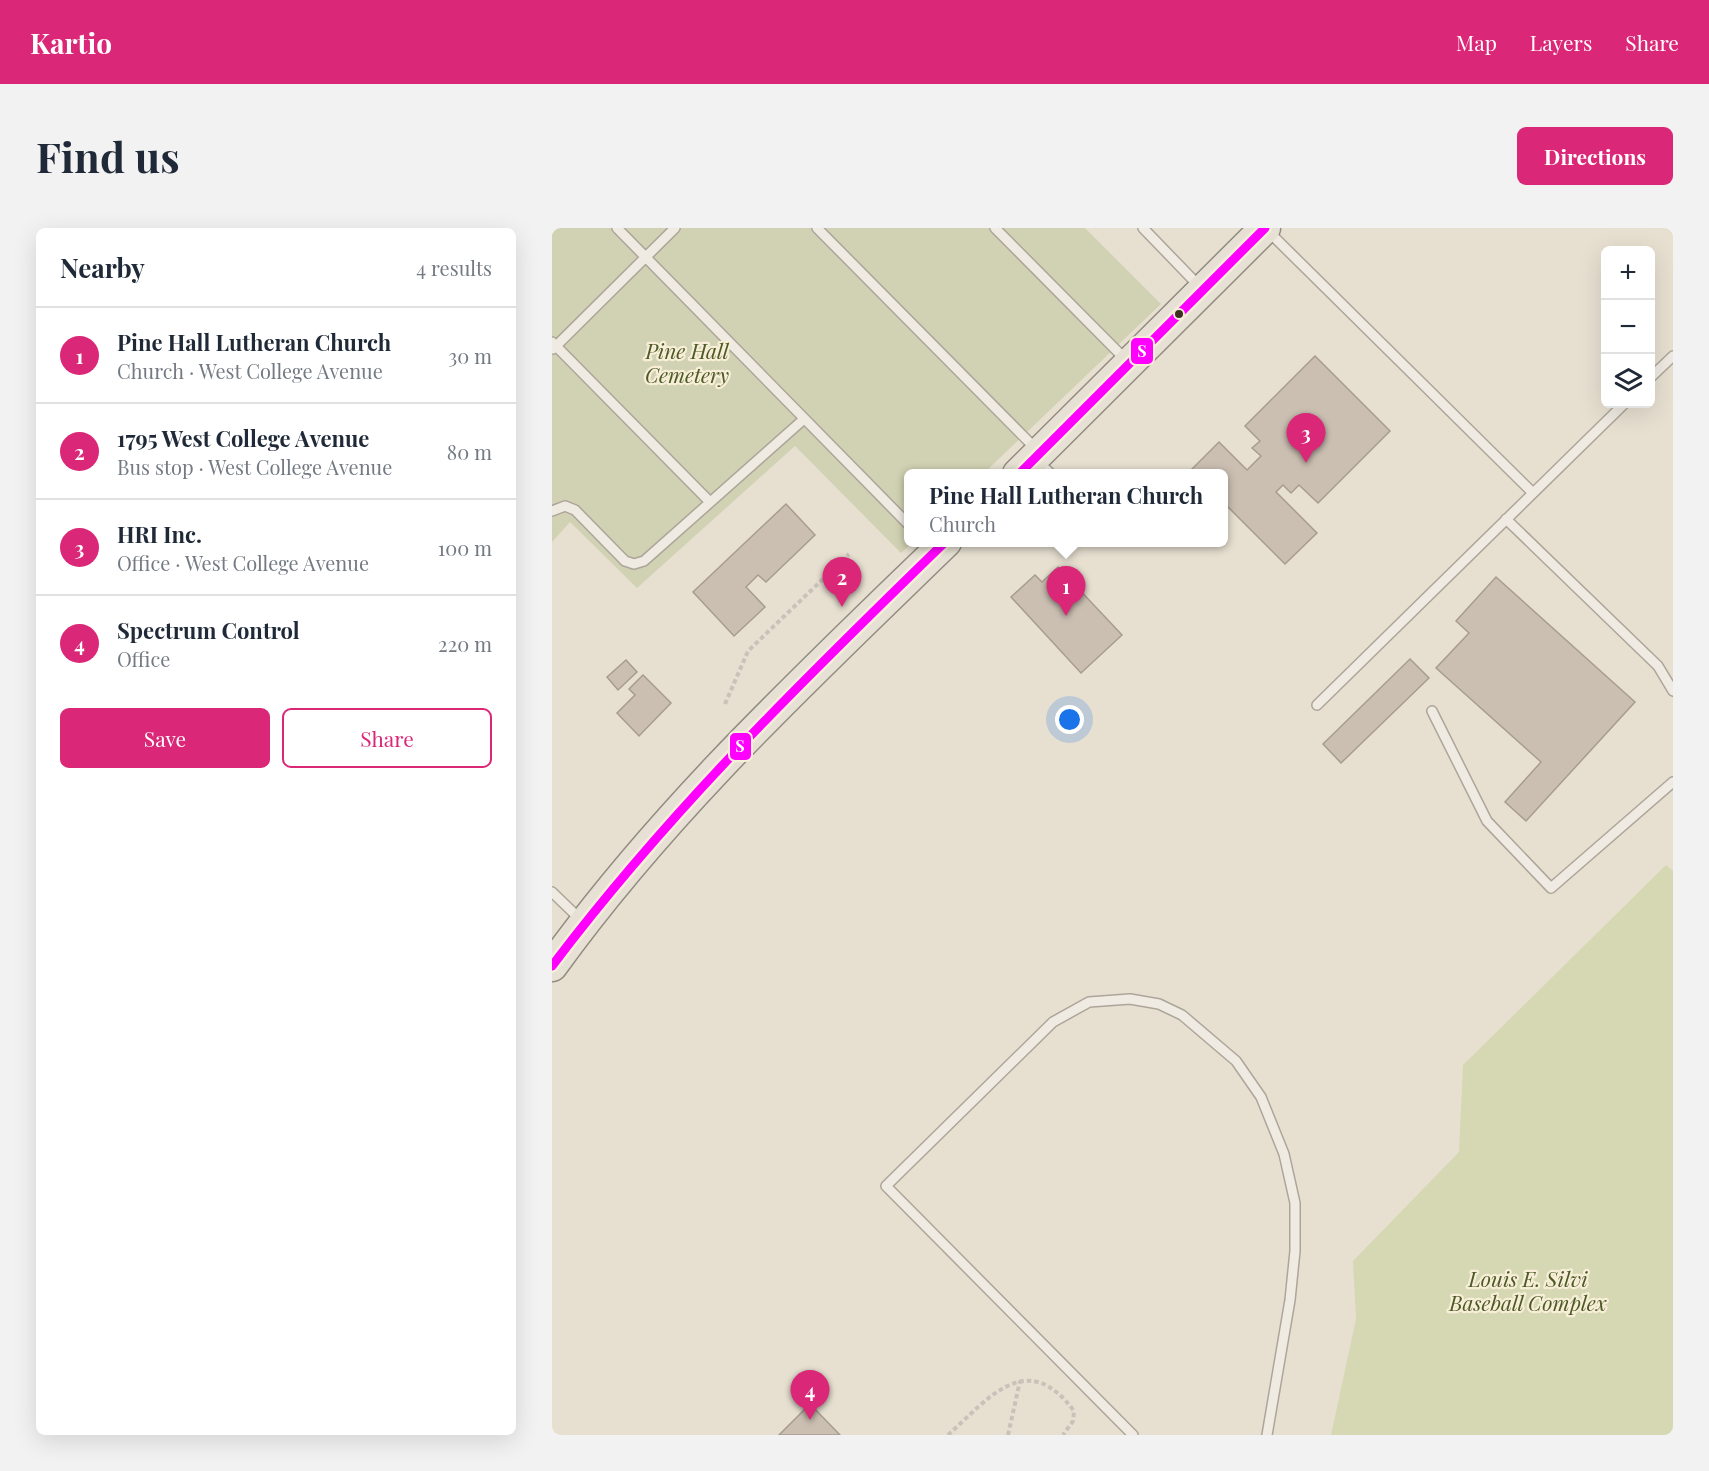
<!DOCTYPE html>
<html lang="en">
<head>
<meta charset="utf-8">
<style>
	:root { --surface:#fff; --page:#f2f2f3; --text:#1f2937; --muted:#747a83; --line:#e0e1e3; --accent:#db2777 }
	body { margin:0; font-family:"Playfair Display",serif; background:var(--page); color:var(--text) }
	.controls { position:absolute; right:18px; top:18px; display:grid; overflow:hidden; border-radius:9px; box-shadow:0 6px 24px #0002 }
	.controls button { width:54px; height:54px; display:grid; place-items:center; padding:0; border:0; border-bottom:2px solid var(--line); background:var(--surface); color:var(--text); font:30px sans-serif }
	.you { position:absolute; left:518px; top:492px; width:21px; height:21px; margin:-15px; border:4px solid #fff; border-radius:50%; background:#1a73e8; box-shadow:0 0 0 9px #1a73e833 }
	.badge { display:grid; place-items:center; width:39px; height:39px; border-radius:50%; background:var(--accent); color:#fff; font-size:20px; font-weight:700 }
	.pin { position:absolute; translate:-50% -50px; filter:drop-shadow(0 2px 3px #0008) }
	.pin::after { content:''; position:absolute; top:32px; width:21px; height:18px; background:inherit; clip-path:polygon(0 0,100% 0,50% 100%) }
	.popup { position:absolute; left:352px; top:241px; width:324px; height:78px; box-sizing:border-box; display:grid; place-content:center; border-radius:9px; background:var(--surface); filter:drop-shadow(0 2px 4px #0005); font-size:20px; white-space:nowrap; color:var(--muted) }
	.popup b { font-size:22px; color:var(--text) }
	.popup::after { content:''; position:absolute; left:50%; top:100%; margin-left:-12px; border:12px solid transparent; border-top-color:var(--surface) }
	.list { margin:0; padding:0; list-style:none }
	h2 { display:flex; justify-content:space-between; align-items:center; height:78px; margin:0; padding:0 24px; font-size:26px }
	h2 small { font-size:20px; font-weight:400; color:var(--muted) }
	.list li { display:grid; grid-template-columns:39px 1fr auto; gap:18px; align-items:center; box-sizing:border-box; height:96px; padding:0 24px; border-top:2px solid var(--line) }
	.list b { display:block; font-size:22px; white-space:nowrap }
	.list p { margin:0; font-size:20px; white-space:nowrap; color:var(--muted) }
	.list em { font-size:20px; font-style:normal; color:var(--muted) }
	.actions { display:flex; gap:12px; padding:18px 24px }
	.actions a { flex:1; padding:14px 0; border:2px solid var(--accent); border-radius:9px; text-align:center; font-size:21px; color:var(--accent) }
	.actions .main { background:var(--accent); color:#fff }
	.icon { flex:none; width:33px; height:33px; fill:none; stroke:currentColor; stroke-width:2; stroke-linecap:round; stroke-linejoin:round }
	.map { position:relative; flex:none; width:1121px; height:1207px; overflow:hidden; border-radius:9px }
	header { display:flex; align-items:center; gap:36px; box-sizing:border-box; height:84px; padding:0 30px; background:var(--accent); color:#fff }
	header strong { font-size:28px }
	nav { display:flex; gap:33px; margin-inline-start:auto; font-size:21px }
	.intro { display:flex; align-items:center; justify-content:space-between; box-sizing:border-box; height:144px; padding:0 36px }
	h1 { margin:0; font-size:42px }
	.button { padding:15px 27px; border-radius:9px; background:var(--accent); color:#fff; font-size:21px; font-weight:700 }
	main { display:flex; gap:36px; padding:0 36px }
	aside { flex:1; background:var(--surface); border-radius:9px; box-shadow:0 6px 24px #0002 }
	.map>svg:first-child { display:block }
	.green { fill:#d6d7b3 }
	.cemetery { fill:#d1d1b3 }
	.building { fill:#cbbfb2; stroke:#a89c90; stroke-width:1.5 }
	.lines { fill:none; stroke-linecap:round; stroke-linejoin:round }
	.lane-casing { stroke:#ada599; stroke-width:12 }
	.primary-casing { stroke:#928b80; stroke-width:33 }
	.path { stroke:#c8c2b9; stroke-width:4; stroke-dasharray:4.5 3; stroke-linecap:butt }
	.lane { stroke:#efebe3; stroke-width:9 }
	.primary { stroke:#e6e1d4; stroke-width:30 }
	.bus-1-casing { stroke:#f7eed8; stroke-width:14 }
	.bus-1 { stroke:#f0f; stroke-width:9 }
	.bus-dot { fill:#3d2e20; stroke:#f7eed8; stroke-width:2 }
	.labels { text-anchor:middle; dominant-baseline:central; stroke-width:4.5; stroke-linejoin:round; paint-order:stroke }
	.park-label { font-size:21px; font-style:italic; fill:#4d5a26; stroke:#f7eed8 }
	.line-badge { stroke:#f7eed8; stroke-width:2 }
	.badge-label { font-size:16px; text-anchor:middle; font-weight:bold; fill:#fff }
</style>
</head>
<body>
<header>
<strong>Kartio</strong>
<nav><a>Map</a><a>Layers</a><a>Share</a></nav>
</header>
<div class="intro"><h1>Find us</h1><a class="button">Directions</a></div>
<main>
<aside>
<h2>Nearby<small>4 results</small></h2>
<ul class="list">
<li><span class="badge">1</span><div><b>Pine Hall Lutheran Church</b><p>Church · West College Avenue</p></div><em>30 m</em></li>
<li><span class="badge">2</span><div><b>1795 West College Avenue</b><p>Bus stop · West College Avenue</p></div><em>80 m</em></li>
<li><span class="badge">3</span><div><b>HRI Inc.</b><p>Office · West College Avenue</p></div><em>100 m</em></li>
<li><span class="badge">4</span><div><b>Spectrum Control</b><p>Office</p></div><em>220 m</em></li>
</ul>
<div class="actions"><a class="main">Save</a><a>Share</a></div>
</aside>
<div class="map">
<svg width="1121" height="1207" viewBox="0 0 1121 1207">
	<rect width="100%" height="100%" fill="#e7e0d1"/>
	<path class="green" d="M 1114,637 L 1121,643 L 1121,1207 L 779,1207 L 804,1091 L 801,1033 L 907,924 L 911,837 Z"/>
	<path class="cemetery" d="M 0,0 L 533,0 L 609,76 L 432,245 L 356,246 L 356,314 L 360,315 L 349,325 L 243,218 L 85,360 L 18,294 L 0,314 Z"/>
	<path class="building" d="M 763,128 L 838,203 L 766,275 L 747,257 L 739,265 L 731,257 L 724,264 L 765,305 L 733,336 L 672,275 L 672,246 L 642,246 L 639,242 L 667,214 L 695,242 L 709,228 L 700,220 L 708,213 L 693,198 Z
		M 234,276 L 263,307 L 214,354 L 206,347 L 194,359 L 213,379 L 182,408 L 141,364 Z
		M 506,339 L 570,407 L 529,445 L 459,369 L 483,347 L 490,354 Z
		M 944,349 L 1083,474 L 974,593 L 953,574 L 989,534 L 884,440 L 917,405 L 904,393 Z
		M 858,431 L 877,450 L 789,535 L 771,516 Z
		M 74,432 L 85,444 L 66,462 L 55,449 Z
		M 91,447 L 119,475 L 87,508 L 65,485 L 83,467 L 77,461 Z
		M 258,1176 L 288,1207 L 227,1207 Z"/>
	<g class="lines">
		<defs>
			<path id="lane" d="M 65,0 L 356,296
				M 265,0 L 484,221
				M 443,0 L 575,133
				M 591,0 L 648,59
				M 715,2 L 981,265
				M 0,114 L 158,274
				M 1,121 L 123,0
				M 1098,150 L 1121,128
				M 485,233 L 499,246
				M 0,283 L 13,278 L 23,282 L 73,333 L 82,336 L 92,333 L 252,191
				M 954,291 L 1106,438 L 1121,463
				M 765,477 L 1072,176
				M 880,483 L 935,593 L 999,660 L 1121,554
				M 0,664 L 30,693
				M 581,1207 L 334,958 L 501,794 L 537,774 L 578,771 L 607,776 L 630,787 L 684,833 L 709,869 L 732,926 L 743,975 L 743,1023 L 738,1072 L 715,1207"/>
			<path id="primary" d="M 466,246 L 713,0
				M 0,738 C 114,580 255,449 394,314"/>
		</defs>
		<use href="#lane" class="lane-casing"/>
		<use href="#primary" class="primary-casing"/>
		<path class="path" d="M 173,476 L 196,423 L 297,326
			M 396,1207 C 438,1169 475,1120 522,1183 L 521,1193 L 511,1207
			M 456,1207 L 468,1153"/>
		<use href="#lane" class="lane"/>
		<use href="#primary" class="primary"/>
		<defs>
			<path id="bus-1" d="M 467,246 L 713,0
				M 0,738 C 117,583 254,449 393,314"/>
		</defs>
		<use href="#bus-1" class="bus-1-casing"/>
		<use href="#bus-1" class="bus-1"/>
	</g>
	<circle class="bus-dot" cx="627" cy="86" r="5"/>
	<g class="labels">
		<g class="park-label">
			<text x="135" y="122">Pine Hall<tspan x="135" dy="24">Cemetery</tspan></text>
			<text x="976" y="1050">Louis E. Silvi<tspan x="976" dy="24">Baseball Complex</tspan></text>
		</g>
	</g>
	<g class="line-badge">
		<rect x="578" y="109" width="24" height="28" rx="6" fill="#f0f"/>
		<rect x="177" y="504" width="23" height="29" rx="6" fill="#f0f"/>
	</g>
	<g class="badge-label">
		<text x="590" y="129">S</text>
		<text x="188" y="524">S</text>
	</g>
</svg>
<div class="controls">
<button>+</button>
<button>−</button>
<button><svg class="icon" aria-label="layers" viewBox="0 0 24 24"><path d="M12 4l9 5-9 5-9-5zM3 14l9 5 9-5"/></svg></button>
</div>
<div class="you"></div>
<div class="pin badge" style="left:514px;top:388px">1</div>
<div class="popup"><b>Pine Hall Lutheran Church</b>Church</div>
<div class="pin badge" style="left:290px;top:379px">2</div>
<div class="pin badge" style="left:754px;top:235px">3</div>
<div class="pin badge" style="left:258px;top:1192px">4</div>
</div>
</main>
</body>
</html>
